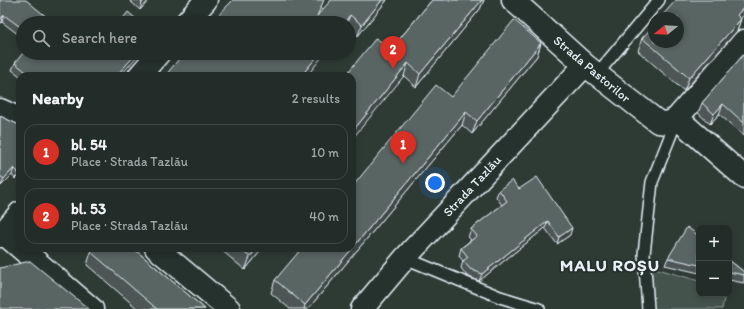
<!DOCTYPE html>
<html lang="en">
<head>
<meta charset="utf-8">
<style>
	:root { --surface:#222c28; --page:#2e3834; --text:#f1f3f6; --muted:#a2a7a8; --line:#3f4845; --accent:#d93025 }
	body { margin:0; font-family:Itim,sans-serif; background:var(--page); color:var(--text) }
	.controls { position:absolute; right:12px; bottom:12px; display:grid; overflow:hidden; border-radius:8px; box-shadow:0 2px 6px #0003 }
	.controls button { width:36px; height:36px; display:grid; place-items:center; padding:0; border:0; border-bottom:1px solid var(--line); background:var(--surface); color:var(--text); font:20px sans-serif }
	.compass { position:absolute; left:648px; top:12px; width:36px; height:36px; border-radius:50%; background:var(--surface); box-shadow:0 2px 6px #0003; rotate:252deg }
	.you { position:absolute; left:435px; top:183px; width:14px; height:14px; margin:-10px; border:3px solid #fff; border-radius:50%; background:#1a73e8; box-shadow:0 0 0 6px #1a73e833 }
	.badge { display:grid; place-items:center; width:26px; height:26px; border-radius:50%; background:var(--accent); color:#fff; font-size:13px; font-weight:700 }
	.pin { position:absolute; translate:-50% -33px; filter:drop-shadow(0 1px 2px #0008) }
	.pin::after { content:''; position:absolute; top:21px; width:14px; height:12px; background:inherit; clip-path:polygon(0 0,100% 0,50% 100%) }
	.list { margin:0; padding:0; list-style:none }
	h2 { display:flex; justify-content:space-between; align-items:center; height:52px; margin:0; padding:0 16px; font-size:17px }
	h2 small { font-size:13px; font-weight:400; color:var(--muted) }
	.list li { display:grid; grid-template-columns:26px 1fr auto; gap:12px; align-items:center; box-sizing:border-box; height:56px; margin:0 8px 8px; padding:0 8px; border:1px solid var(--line); border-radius:12px }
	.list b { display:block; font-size:15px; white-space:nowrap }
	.list p { margin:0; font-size:13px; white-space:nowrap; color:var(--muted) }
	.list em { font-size:13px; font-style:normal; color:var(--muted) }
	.icon { flex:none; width:22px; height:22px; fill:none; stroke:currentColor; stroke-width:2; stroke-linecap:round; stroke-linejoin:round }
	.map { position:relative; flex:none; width:744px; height:309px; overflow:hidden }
	.search { position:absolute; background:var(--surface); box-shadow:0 2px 6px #0003; left:16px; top:16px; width:340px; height:44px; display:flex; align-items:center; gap:10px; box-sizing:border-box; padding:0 14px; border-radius:22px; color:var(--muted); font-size:15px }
	.panel { position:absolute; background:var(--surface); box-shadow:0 2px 6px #0003; left:16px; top:72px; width:340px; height:180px; border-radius:12px }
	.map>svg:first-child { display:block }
	.green { fill:#45524e; stroke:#96a2a3 }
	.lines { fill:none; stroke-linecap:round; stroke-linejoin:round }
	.service-casing { stroke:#e8f1f8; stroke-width:14 }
	.minor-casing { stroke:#e8f1f8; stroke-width:25 }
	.service { stroke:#26332d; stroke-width:11 }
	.minor { stroke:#26332d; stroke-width:22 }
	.wall { fill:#4d5755; stroke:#e8f1f8 }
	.shaded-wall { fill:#3e4745; stroke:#e8f1f8 }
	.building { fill:#596563; stroke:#e8f1f8 }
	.labels { text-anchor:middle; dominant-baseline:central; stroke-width:4; stroke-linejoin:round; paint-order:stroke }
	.street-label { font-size:13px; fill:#e8f1f8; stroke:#26332d }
	.district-label { font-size:17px; font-weight:bold; letter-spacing:1px; fill:#e8f1f8; stroke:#26332d }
</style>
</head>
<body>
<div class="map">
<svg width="744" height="309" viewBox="0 0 744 309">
	<rect width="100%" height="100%" fill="#2e3b35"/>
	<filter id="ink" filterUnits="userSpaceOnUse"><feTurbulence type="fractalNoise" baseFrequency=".025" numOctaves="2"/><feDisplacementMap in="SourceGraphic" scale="8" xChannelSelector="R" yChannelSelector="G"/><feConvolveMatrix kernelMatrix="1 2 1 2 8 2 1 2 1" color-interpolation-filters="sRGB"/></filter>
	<g filter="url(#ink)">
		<path class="green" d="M 648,266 L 699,281 L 699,294 L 725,294 L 722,309 L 653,309 Z"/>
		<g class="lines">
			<defs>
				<path id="service" d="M 597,74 L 659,0
					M 405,258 L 500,297 L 539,309
					M 648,309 L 644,254 L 652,182 L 677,119"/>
				<path id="minor" d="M 513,0 L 585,65 L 658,122 L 668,123 L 677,118 L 744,41
					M 186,23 L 206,0
					M 139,76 L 159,53
					M 0,110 L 20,119
					M 677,118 L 744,177
					M 3,233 L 92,309
					M 0,236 L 20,213
					M 156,248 L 229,309
					M 362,309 L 405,258 L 585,65"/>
			</defs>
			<use href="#service" class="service-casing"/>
			<use href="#minor" class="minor-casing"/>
			<use href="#service" class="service"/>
			<use href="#minor" class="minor"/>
		</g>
		<path class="wall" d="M 0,0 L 23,23 L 23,38 L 2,22 L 0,24 Z
			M 129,0 L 149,0 L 140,10 Z
			M 387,0 L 357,37 L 349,31 L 349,23 L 211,23 L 319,15 Z
			M 432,0 L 484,0 L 480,9 L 416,87 L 404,76 L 391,49 Z
			M 744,0 L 744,15 L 741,18 L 737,31 L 684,91 L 638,51 L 642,38 Z
			M 541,43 L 537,56 L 472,134 L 462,125 L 308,309 L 290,309 L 271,293 L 275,280 Z
			M 744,54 L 744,136 L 719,114 L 710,124 L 698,113 L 702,103 Z
			M 15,63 L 120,76 L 20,76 L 12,70 Z
			M 0,116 L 17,124 L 20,123 L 20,174 L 15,179 L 12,175 L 1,186 L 0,185 Z
			M 519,189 L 570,235 L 557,244 L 545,228 L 479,281 L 467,276 L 461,268 L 463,261 L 459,256 L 461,248 L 471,240 L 468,237 L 471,229 L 502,205 L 496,197 L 499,190 Z
			M 699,236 L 699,273 L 665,265 L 668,258 Z
			M 90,248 L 133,248 L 205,309 L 138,309 L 87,265 L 91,252 L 93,251 Z
			M 219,248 L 263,248 L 245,270 Z
			M 729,260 L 744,272 L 744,283 L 729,280 Z"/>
		<path class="shaded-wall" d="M 145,0 L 149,0 L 140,10 L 142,3 Z
			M 382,0 L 387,0 L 357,37 L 362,25 Z
			M 482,0 L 484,0 L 480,9 L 416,87 L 420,74 Z
			M 744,7 L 744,15 L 732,28 L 737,15 Z
			M 4,15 L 2,22 L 0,24 L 0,20 Z
			M 350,15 L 347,23 L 344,23 Z
			M 741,19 L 737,31 L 684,91 L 689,78 Z
			M 541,43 L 537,56 L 472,134 L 477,121 Z
			M 137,53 L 140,53 L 120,76 L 116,76 Z
			M 320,53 L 325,53 L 307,76 L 301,76 Z
			M 408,63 L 404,76 L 352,139 L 352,132 Z
			M 723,104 L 719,114 L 710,124 L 714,114 Z
			M 466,112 L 462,125 L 308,309 L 304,309 L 305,305 Z
			M 14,168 L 12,175 L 1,186 L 4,179 Z
			M 20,169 L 20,174 L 15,179 L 18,172 Z
			M 548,221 L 545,228 L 479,281 L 482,274 Z
			M 572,228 L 570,235 L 557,244 L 559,237 Z
			M 257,248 L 263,248 L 245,270 L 250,257 Z"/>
		<path class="building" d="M 0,0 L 26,0 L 54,23 L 23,23 L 23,29 L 4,15 L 0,20 Z
			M 139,0 L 145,0 L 142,3 Z
			M 233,0 L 324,0 L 317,16 L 331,0 L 382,0 L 362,25 L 350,15 L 344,23 L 211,23 Z
			M 432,0 L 482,0 L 420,74 L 408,63 L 352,132 L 352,76 L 345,76 L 376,38 L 391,49 Z
			M 676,0 L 744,0 L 744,7 L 737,15 L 741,19 L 689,78 L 642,38 L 654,25 L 654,42 L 678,42 L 678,18 L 660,18 Z
			M 128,12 L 141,23 L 119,23 Z
			M 514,20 L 541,43 L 477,121 L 466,112 L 305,305 L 275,280 L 302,248 L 352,248 L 352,187 L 436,85 L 451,97 Z
			M 23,53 L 137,53 L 116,76 L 31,76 L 15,63 Z
			M 184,53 L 320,53 L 301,76 L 165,76 Z
			M 744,54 L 744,123 L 723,104 L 714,114 L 702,103 Z
			M 0,116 L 17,124 L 20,123 L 20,169 L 18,172 L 14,168 L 4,179 L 0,176 Z
			M 537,177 L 572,228 L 559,237 L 548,221 L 482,274 L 470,269 L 463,261 L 468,257 L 461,248 L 477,236 L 471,229 L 507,201 L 499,190 L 512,180 L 519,189 Z
			M 687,227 L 699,236 L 699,265 L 668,258 Z
			M 95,248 L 133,248 L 205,309 L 157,309 L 91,252 Z
			M 238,248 L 257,248 L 250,257 Z
			M 729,260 L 744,272 L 744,275 L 729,272 Z
			M 30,261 L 89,309 L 0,309 L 0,268 Z"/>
	</g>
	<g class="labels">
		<g class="street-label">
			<text transform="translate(592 69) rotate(40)">Strada Pastorilor</text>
			<text transform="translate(472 186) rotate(-47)">Strada Tazlău</text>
		</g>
		<g class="district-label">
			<text x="610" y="265">MALU ROȘU</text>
		</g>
	</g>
</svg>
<div class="controls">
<button>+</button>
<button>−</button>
</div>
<svg class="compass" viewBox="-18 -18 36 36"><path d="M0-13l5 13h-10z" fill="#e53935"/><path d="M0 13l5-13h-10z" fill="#a2a7a8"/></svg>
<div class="you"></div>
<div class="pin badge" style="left:403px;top:164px">1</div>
<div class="pin badge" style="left:393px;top:69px">2</div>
<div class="search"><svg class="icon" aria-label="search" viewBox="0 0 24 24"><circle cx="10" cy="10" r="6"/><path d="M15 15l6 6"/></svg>Search here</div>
<section class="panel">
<h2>Nearby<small>2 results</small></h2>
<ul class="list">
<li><span class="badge">1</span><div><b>bl. 54</b><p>Place · Strada Tazlău</p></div><em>10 m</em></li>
<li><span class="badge">2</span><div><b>bl. 53</b><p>Place · Strada Tazlău</p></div><em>40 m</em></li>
</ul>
</section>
</div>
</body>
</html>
